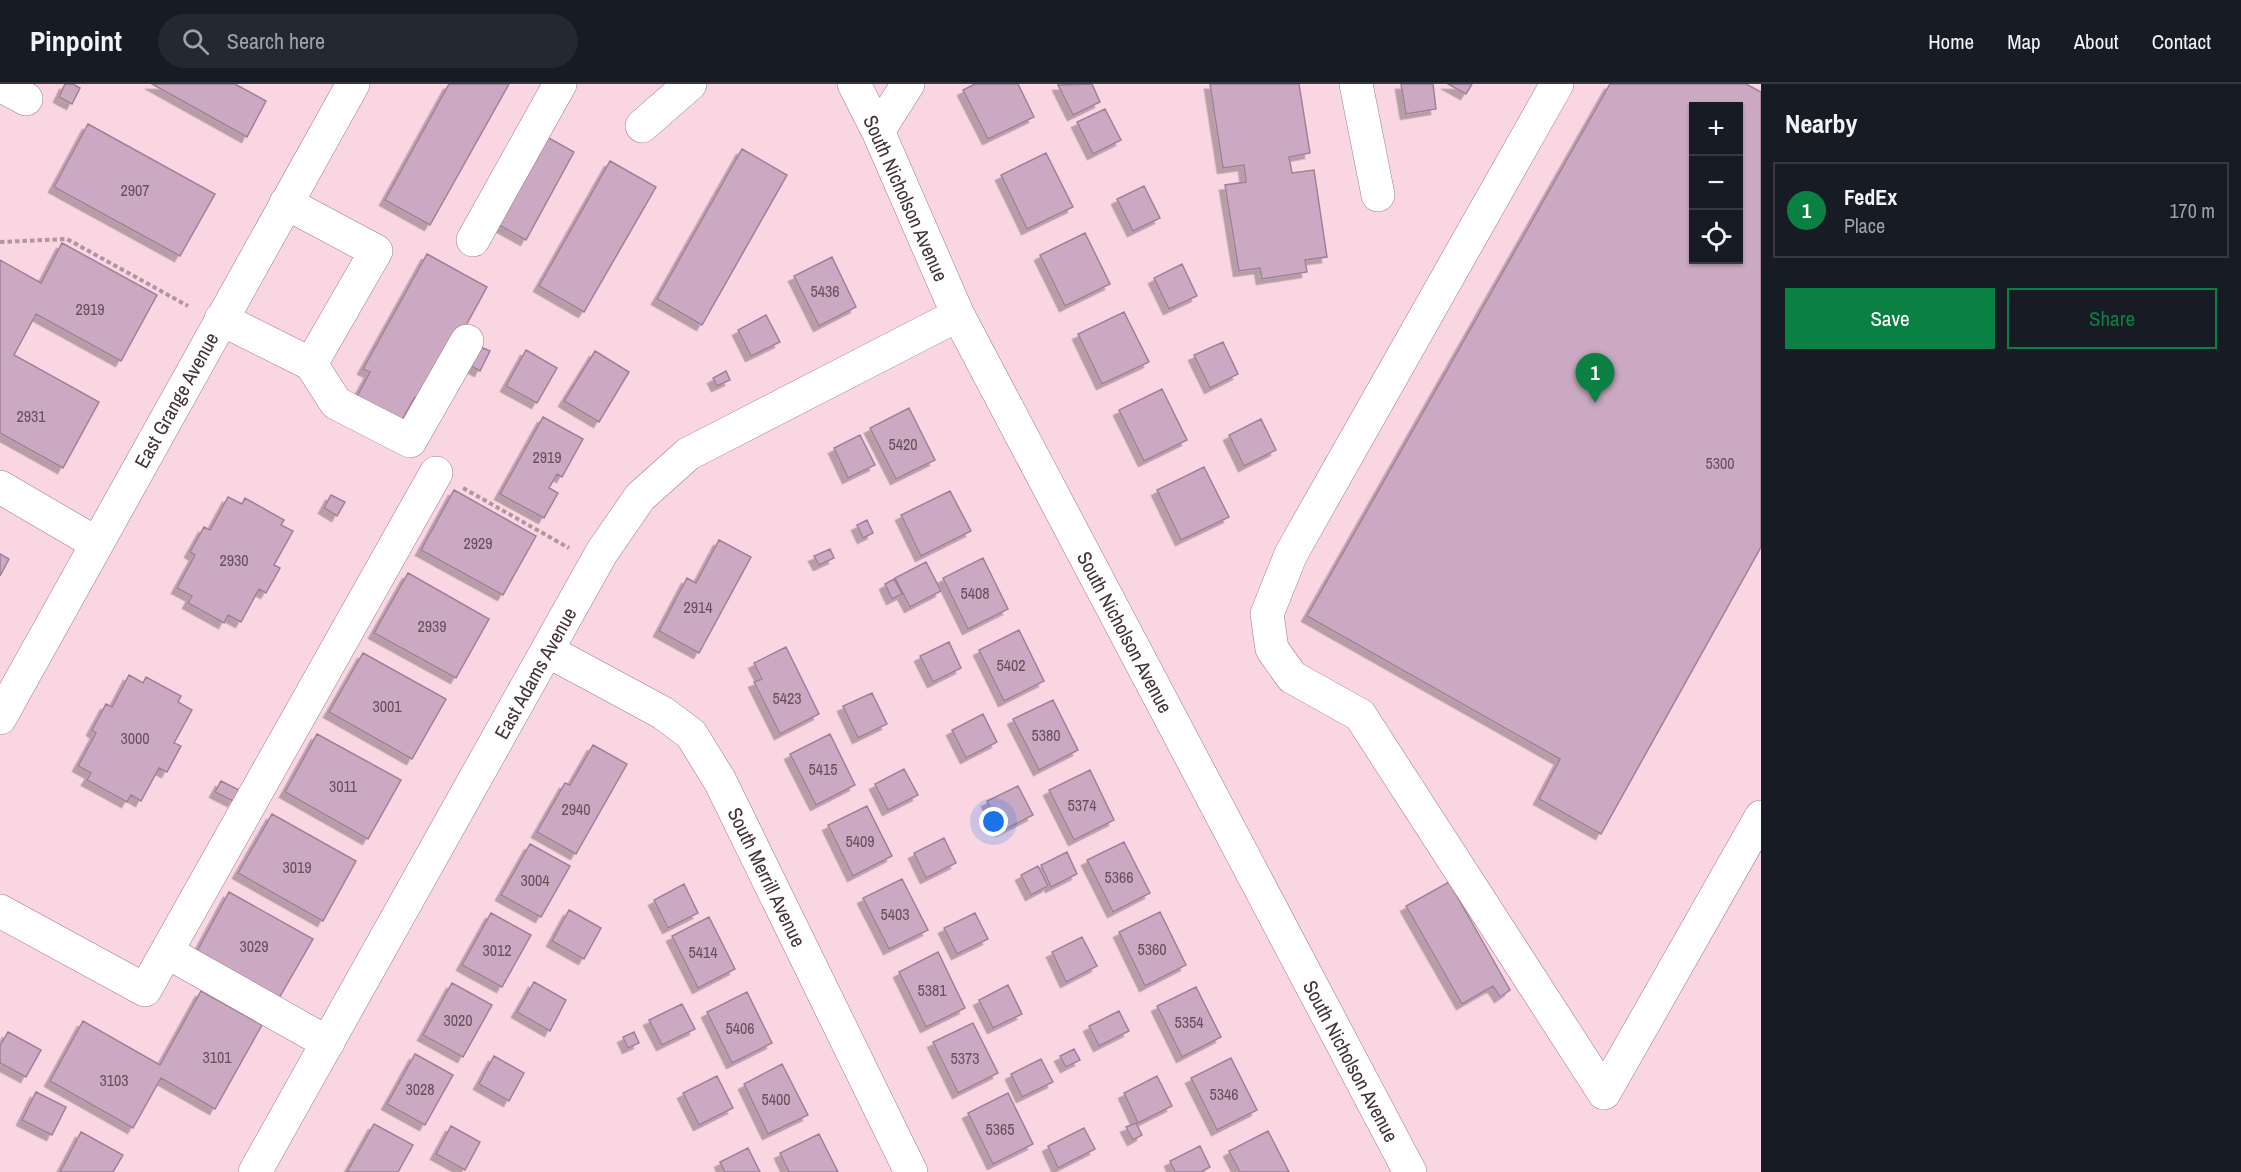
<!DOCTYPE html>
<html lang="en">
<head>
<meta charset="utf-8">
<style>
	:root { --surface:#171b24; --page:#242831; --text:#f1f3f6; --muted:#9ea1a6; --line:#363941; --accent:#0b8043 }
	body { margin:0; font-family:"Archivo Narrow",sans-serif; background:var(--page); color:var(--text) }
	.controls { position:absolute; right:18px; top:18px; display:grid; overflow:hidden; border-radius:0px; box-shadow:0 2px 4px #0004 }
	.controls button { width:54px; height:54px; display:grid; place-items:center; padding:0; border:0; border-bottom:2px solid var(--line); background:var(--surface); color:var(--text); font:30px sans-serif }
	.you { position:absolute; left:994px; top:738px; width:21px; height:21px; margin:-15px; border:4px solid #fff; border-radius:50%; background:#1a73e8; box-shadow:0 0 0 9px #1a73e833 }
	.badge { display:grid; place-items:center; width:39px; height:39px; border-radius:50%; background:var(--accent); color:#fff; font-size:20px; font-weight:700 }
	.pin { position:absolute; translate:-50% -50px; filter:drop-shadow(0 2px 3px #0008) }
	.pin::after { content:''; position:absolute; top:32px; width:21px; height:18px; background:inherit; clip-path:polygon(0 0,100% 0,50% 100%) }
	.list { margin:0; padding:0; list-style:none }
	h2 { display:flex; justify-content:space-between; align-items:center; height:78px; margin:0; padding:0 24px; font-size:26px }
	h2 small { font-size:20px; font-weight:400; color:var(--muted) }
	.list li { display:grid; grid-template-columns:39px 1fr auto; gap:18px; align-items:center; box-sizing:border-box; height:96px; margin:0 12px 12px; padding:0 12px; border:2px solid var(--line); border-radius:0px }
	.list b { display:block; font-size:22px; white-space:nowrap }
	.list p { margin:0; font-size:20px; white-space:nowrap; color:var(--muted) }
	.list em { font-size:20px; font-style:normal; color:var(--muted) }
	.actions { display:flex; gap:12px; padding:18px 24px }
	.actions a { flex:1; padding:14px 0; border:2px solid var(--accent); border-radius:0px; text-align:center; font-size:21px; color:var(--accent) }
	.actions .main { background:var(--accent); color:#fff }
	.icon { flex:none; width:33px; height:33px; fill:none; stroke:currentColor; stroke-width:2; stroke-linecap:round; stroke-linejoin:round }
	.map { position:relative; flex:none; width:1761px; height:1088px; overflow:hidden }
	header { display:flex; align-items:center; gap:36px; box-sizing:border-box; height:84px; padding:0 30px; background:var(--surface); border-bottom:2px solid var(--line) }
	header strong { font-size:28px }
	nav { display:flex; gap:33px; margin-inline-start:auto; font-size:21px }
	.search { width:420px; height:54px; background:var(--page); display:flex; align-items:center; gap:15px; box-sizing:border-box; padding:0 21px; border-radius:33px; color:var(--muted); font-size:22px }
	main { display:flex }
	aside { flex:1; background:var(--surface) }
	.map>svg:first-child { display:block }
	.building { fill:#cba9c3; stroke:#a08099; stroke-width:1.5; fill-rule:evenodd; filter:url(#shadow) }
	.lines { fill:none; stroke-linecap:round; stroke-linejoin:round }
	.minor-casing { stroke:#a07988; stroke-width:34 }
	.path { stroke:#b2959f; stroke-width:4; stroke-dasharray:4.5 3; stroke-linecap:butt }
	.minor { stroke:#fff; stroke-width:33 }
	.labels { text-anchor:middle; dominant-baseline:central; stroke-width:6; stroke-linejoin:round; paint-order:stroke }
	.number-label { font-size:16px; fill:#66505c }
	.street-label { font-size:20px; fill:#443339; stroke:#fff }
</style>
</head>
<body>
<header>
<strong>Pinpoint</strong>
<div class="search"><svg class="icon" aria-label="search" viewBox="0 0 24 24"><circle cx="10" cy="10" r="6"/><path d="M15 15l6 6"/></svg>Search here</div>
<nav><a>Home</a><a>Map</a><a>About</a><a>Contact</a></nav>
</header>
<main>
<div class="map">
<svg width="1761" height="1088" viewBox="0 0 1761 1088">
	<defs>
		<filter id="shadow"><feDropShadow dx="-5.5" dy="5.5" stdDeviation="0" flood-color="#0004"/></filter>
	</defs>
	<rect width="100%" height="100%" fill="#fad6e3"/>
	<path class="building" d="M 65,0 L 73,0 L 80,4 L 72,20 L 59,13 Z
		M 152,0 L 235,0 L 266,17 L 247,53 Z
		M 449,0 L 509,0 L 430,141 L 385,116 Z
		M 975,0 L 1018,0 L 1034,33 L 988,55 L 963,6 Z
		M 1092,0 L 1100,18 L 1073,31 L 1058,1 Z
		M 1210,0 L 1299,0 L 1310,69 L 1289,73 L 1292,89 L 1314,86 L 1327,173 L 1305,176 L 1307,188 L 1262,195 L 1260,184 L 1239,187 L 1225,101 L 1246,98 L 1244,81 L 1223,84 Z
		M 1401,0 L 1433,0 L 1436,25 L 1406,30 Z
		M 1448,0 L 1472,0 L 1466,10 Z
		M 1610,0 L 1746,0 L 1761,8 L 1761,463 L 1601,750 L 1539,715 L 1560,675 L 1307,532 ZM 1694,22 L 1738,22 L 1738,176 L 1694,176 Z
		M 1105,25 L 1121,56 L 1093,70 L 1077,38 Z
		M 88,40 L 215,110 L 180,172 L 54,103 Z
		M 547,53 L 574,68 L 526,156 L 499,141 Z
		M 742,65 L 787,91 L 702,241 L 657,215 Z
		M 1046,69 L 1073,123 L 1027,145 L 1001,91 Z
		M 610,77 L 656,103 L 584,228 L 539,202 Z
		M 1144,102 L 1160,134 L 1133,147 L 1117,115 Z
		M 1085,149 L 1110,200 L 1065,222 L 1040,171 Z
		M 62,159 L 157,211 L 121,277 L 36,230 L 14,271 L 99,318 L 63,384 L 0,349 L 0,176 L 41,199 Z
		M 427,170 L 487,203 L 424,318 L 415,313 L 399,341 L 355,316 L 370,288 L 363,285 Z
		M 832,173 L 856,223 L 819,242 L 794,192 Z
		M 1182,180 L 1197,212 L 1169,225 L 1154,194 Z
		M 1124,228 L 1149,278 L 1102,300 L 1078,250 Z
		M 766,231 L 780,258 L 751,272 L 738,246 Z
		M 1223,258 L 1238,290 L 1210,304 L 1194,271 Z
		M 478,262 L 490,267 L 480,287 L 469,281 Z
		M 526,266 L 557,284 L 537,319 L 506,302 Z
		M 595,267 L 629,288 L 599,338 L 564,317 Z
		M 726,287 L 730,296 L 717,302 L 713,294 Z
		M 1162,305 L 1187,356 L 1144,377 L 1119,326 Z
		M 909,324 L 935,376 L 896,395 L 870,344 Z
		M 543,333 L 583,355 L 562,393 L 557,390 L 549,404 L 558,409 L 544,434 L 500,410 Z
		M 1261,335 L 1276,366 L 1244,382 L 1229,351 Z
		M 860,351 L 875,381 L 848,394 L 834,364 Z
		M 1204,383 L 1229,433 L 1181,456 L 1157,406 Z
		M 454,406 L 536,452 L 503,511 L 421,466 Z
		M 950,407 L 971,447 L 921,472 L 901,431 Z
		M 331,411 L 345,418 L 337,432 L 324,424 Z
		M 228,413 L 242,420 L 245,414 L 284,436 L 281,441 L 293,447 L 274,481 L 280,484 L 266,509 L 259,505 L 241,538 L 228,531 L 224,539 L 188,519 L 192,512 L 177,504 L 195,471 L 190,468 L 204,443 L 210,446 Z
		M 867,436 L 873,449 L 863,454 L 857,441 Z
		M 719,456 L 751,473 L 699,569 L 659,547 L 687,494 L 696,499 Z
		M 830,465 L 834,474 L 819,481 L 814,472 Z
		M 0,470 L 9,475 L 0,492 Z
		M 983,474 L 1008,525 L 968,545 L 943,494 Z
		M 926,478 L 941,507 L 910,523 L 895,494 Z
		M 408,489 L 489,535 L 456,594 L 374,549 Z
		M 894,495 L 902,510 L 892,515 L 885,500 Z
		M 1019,546 L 1044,597 L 1004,617 L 979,566 Z
		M 949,558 L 961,584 L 933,598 L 920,572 Z
		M 786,563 L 819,630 L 780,650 L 754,598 L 762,595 L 754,579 Z
		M 363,569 L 446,615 L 412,675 L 329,628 Z
		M 129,591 L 143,599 L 146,593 L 181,612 L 178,618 L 192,626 L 174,659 L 181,662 L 167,688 L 159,684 L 141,717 L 131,711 L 127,718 L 87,696 L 91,689 L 78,682 L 96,649 L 92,646 L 106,620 L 112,623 Z
		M 872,609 L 887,640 L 858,654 L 843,622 Z
		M 1053,616 L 1078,666 L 1039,686 L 1013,635 Z
		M 983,630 L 997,658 L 966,674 L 952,646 Z
		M 317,650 L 401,696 L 368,755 L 285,708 Z
		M 830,650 L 855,701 L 816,721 L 790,670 Z
		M 593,661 L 627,680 L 576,770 L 537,748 L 565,699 L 570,701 Z
		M 904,685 L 918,711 L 888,726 L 875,700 Z
		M 1090,686 L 1114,736 L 1074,756 L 1049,706 Z
		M 221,697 L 239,706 L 233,717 L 215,708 Z
		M 1018,702 L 1033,731 L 1002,747 L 987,717 Z
		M 867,722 L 892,772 L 853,792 L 828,741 Z
		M 272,730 L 356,777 L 323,837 L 238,789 Z
		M 944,754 L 956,779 L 926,794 L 914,769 Z
		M 1124,758 L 1150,809 L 1113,828 L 1087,776 Z
		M 530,760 L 570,782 L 541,833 L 501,811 Z
		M 1067,768 L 1077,790 L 1051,803 L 1041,781 Z
		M 1038,782 L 1048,802 L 1031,811 L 1021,791 Z
		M 902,795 L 928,846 L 889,865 L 863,814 Z
		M 1449,798 L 1510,906 L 1500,913 L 1493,902 L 1462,920 L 1406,822 Z
		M 684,800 L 698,829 L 668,844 L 654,816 Z
		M 229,808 L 313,855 L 278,916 L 196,869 Z
		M 569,826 L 601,844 L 584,875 L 552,857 Z
		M 1160,828 L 1186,881 L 1145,902 L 1119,848 Z
		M 491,829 L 531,851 L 502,903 L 462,881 Z
		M 975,829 L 988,855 L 957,870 L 944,844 Z
		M 709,833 L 735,885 L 698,904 L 672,852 Z
		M 1082,853 L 1097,882 L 1066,898 L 1052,868 Z
		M 938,868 L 965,924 L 926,943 L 899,888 Z
		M 534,898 L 566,916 L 550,947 L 517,928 Z
		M 452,899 L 492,921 L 463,973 L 423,951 Z
		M 1008,901 L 1022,930 L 993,944 L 979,916 Z
		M 1196,903 L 1221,953 L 1182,973 L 1157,922 Z
		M 201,907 L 262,941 L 215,1025 L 161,994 L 133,1044 L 50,997 L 83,937 L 160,981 Z
		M 747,908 L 772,959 L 732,979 L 707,928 Z
		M 682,920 L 695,945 L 662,961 L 649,936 Z
		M 1119,927 L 1129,947 L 1099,962 L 1089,942 Z
		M 973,939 L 998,989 L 958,1009 L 933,958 Z
		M 8,948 L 41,966 L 26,993 L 0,979 L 0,962 Z
		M 634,948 L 639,959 L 628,964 L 623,953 Z
		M 1074,965 L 1080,976 L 1066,983 L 1060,972 Z
		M 415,970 L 453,991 L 425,1041 L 387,1020 Z
		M 494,972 L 524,989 L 509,1017 L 479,1000 Z
		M 1231,974 L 1257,1026 L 1217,1046 L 1191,994 Z
		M 1041,975 L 1053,998 L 1022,1013 L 1011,990 Z
		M 782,980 L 808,1031 L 768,1050 L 744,1000 Z
		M 717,992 L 733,1024 L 699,1041 L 683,1009 Z
		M 1157,992 L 1172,1022 L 1138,1039 L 1124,1009 Z
		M 36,1008 L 66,1023 L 52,1051 L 22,1036 Z
		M 1008,1009 L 1033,1060 L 993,1080 L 968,1029 Z
		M 1136,1039 L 1142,1051 L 1133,1056 L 1126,1043 Z
		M 374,1040 L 413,1061 L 398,1088 L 347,1088 Z
		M 451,1042 L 480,1058 L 465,1086 L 436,1070 Z
		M 1084,1044 L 1095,1065 L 1058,1084 L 1048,1062 Z
		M 1268,1047 L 1289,1088 L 1240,1088 L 1229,1067 Z
		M 81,1048 L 123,1071 L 113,1088 L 60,1088 Z
		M 819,1050 L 838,1088 L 789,1088 L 780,1069 Z
		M 1200,1062 L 1210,1083 L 1201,1088 L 1175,1088 L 1170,1077 Z
		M 748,1064 L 760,1088 L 725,1088 L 720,1078 Z"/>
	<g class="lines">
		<defs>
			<path id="minor" d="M 854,0 L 878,47 L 958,231 L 1410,1088
				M 1356,0 L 1378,111
				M 1557,0 L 1291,470 L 1267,530 L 1272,565 L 1292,593 L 1360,631 L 1604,1009 L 1761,733
				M 0,1 L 26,15
				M 642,42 L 690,0
				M 878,47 L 908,0
				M 473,156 L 560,0
				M 221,235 L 311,280 L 376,167 L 286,119
				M 311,280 L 336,319 L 410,357 L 467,257
				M 0,403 L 96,459
				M 548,567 L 663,629 L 691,650 L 720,697 L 911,1088
				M 0,634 L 353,0
				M 0,827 L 145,906 L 436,389
				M 167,868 L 328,959
				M 255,1088 L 602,468 L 640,413 L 688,370 L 958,231"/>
		</defs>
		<use href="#minor" class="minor-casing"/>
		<path class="path" d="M 0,158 L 67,155 L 188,222
			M 463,404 L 569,464"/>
		<use href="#minor" class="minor"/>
	</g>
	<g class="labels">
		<g class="number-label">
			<text x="135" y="106">2907</text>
			<text x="825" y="207">5436</text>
			<text x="90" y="225">2919</text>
			<text x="31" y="332">2931</text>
			<text x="903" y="360">5420</text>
			<text x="547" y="373">2919</text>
			<text x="1720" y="379">5300</text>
			<text x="478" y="459">2929</text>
			<text x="234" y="476">2930</text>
			<text x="975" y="509">5408</text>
			<text x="698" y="523">2914</text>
			<text x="432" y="542">2939</text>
			<text x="1011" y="581">5402</text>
			<text x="787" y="614">5423</text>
			<text x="387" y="622">3001</text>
			<text x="1046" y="651">5380</text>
			<text x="135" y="654">3000</text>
			<text x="823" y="685">5415</text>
			<text x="343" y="702">3011</text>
			<text x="1082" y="721">5374</text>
			<text x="576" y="725">2940</text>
			<text x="860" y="757">5409</text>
			<text x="297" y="783">3019</text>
			<text x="1119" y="793">5366</text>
			<text x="535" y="796">3004</text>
			<text x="895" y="830">5403</text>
			<text x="254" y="862">3029</text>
			<text x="1152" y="865">5360</text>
			<text x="497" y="866">3012</text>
			<text x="703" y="868">5414</text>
			<text x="932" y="906">5381</text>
			<text x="458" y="936">3020</text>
			<text x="1189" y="938">5354</text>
			<text x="740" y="944">5406</text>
			<text x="217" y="973">3101</text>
			<text x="965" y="974">5373</text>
			<text x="114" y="996">3103</text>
			<text x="420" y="1005">3028</text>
			<text x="1224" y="1010">5346</text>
			<text x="776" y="1015">5400</text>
			<text x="1000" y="1045">5365</text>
		</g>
		<g class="street-label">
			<text transform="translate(906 114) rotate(66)">South Nicholson Avenue</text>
			<text transform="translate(176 316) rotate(-61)">East Grange Avenue</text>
			<text transform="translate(1125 548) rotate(62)">South Nicholson Avenue</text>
			<text transform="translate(535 589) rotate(-61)">East Adams Avenue</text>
			<text transform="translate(767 793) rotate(64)">South Merrill Avenue</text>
			<text transform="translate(1351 977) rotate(62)">South Nicholson Avenue</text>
		</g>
	</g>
</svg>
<div class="controls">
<button>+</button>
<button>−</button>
<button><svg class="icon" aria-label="locate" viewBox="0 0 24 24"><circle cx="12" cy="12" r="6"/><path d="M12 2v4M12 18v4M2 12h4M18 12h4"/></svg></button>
</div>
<div class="you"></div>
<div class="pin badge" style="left:1595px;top:319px">1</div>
</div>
<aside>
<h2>Nearby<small></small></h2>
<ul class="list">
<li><span class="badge">1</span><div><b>FedEx</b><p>Place</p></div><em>170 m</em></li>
</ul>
<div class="actions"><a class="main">Save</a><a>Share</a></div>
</aside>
</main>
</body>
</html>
